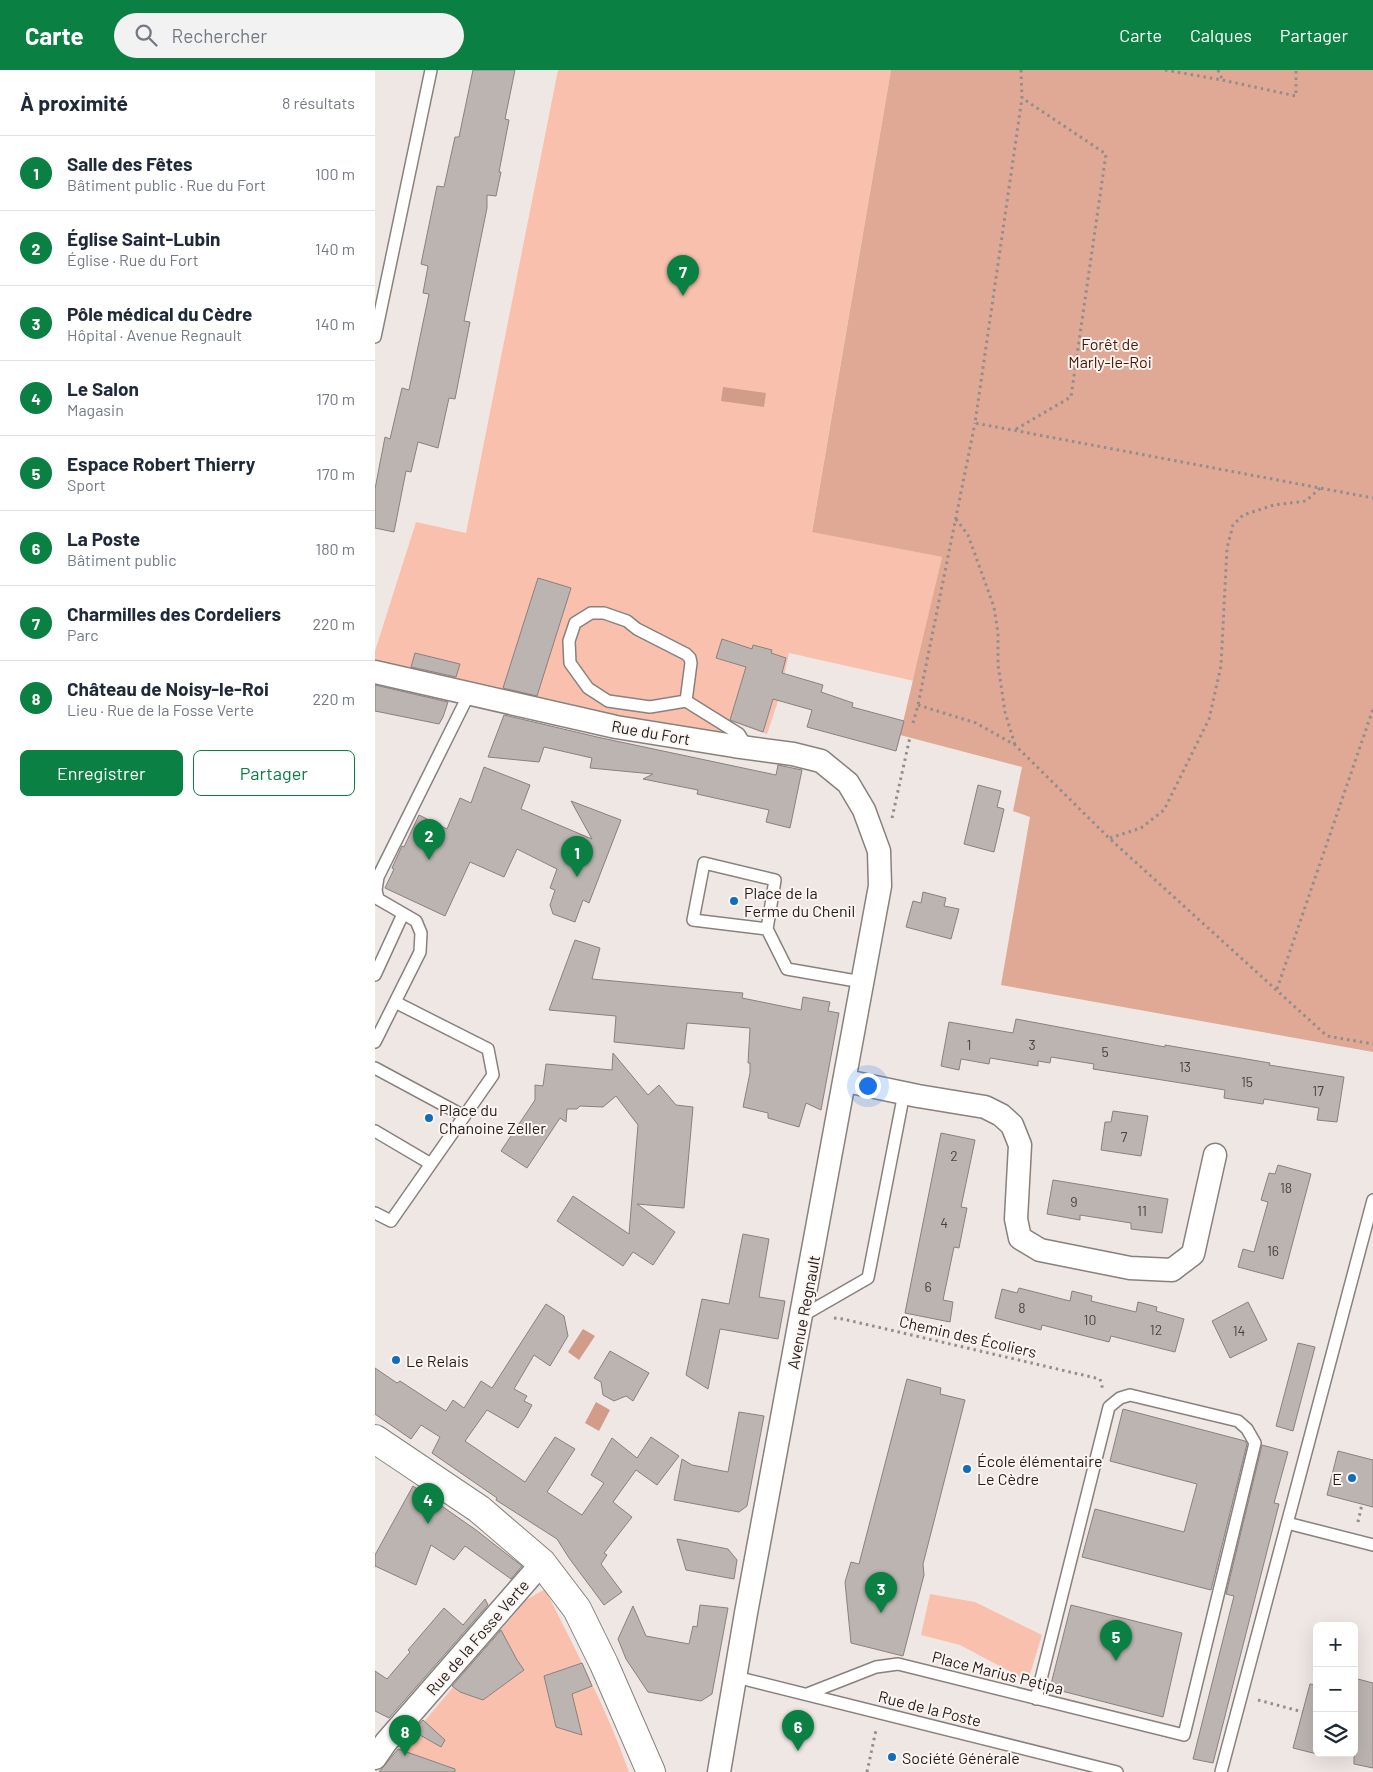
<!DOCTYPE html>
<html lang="fr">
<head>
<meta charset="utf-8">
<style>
	:root { --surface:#fff; --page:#f2f2f3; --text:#1f2937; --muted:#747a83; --line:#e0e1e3; --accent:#0b8043 }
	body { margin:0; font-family:Barlow,sans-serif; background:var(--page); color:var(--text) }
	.controls { position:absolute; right:15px; bottom:15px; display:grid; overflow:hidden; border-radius:8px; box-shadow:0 5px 20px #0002 }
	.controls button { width:45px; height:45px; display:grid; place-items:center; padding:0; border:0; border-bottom:1px solid var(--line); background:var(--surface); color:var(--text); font:25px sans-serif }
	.you { position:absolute; left:492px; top:1015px; width:18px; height:18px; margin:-12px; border:4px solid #fff; border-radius:50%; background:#1a73e8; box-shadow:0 0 0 8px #1a73e833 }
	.badge { display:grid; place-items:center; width:32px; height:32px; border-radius:50%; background:var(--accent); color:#fff; font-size:16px; font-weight:700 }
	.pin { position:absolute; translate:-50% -41px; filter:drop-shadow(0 1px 2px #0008) }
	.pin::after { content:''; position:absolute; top:26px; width:18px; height:15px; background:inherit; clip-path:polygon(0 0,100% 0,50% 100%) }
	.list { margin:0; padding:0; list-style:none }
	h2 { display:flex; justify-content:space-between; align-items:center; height:65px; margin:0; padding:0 20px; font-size:21px }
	h2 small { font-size:16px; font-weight:400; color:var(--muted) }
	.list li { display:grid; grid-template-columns:32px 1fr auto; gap:15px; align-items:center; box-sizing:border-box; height:75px; padding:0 20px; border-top:1px solid var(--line) }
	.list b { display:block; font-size:19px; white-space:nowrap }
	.list p { margin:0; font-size:16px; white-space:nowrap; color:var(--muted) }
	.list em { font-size:16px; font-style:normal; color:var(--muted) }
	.actions { display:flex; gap:10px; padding:15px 20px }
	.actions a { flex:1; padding:11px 0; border:1px solid var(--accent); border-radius:8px; text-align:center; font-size:18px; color:var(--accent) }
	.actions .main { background:var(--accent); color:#fff }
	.icon { flex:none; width:28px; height:28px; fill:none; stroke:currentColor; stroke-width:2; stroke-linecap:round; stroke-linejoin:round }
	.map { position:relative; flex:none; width:998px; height:1702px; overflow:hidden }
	header { display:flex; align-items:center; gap:30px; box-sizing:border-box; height:70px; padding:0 25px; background:var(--accent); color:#fff }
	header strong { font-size:24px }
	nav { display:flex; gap:28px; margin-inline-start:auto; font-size:18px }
	.search { width:350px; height:45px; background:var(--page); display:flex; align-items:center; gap:12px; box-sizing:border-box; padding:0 18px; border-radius:28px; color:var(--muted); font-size:19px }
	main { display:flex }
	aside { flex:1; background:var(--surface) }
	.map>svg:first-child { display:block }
	.green { fill:#f9c1ad }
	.forest { fill:#dfa995 }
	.water { fill:#d19c89 }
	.building { fill:#bcb4b1; stroke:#88817f }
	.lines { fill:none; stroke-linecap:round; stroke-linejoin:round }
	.lane-casing { stroke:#88817e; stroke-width:14 }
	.street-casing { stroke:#88817e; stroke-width:25 }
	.secondary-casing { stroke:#88817e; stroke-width:30 }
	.path { stroke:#938d8b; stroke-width:3; stroke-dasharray:2.5 4; stroke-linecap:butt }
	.lane { stroke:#fff; stroke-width:11 }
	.street { stroke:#fff; stroke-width:22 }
	.secondary { stroke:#fff; stroke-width:28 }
	.poi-dot { fill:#106dba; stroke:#fcf4f1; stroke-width:2 }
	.labels { text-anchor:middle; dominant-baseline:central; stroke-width:4; stroke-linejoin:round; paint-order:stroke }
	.number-label { font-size:14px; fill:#464341 }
	.park-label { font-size:16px; fill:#491805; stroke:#fcf4f1 }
	.street-label { font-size:16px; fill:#1f1d1c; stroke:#fcf4f1 }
	.poi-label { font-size:16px; fill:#1f1d1c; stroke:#fcf4f1; text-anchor:start }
</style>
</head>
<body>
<header>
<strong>Carte</strong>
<div class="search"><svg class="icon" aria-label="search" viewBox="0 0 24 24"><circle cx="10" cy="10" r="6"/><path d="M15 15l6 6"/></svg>Rechercher</div>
<nav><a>Carte</a><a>Calques</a><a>Partager</a></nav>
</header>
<main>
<aside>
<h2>À proximité<small>8 résultats</small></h2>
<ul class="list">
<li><span class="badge">1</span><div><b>Salle des Fêtes</b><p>Bâtiment public · Rue du Fort</p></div><em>100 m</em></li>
<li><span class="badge">2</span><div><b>Église Saint-Lubin</b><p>Église · Rue du Fort</p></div><em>140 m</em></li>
<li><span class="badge">3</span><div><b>Pôle médical du Cèdre</b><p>Hôpital · Avenue Regnault</p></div><em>140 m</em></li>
<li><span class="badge">4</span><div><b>Le Salon</b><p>Magasin</p></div><em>170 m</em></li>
<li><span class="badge">5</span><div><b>Espace Robert Thierry</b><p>Sport</p></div><em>170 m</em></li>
<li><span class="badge">6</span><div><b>La Poste</b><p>Bâtiment public</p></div><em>180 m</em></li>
<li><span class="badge">7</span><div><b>Charmilles des Cordeliers</b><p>Parc</p></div><em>220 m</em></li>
<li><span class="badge">8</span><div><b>Château de Noisy-le-Roi</b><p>Lieu · Rue de la Fosse Verte</p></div><em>220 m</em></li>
</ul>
<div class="actions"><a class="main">Enregistrer</a><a>Partager</a></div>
</aside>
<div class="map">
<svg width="998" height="1702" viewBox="0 0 998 1702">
	<rect width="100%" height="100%" fill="#efe7e4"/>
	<path class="green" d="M 183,0 L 516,0 L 437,461 L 567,487 L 539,611 L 414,583 L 405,625 L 392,664 L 355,651 L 350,666 L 247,652 L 0,592 L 0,581 L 41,452 L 91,463 Z
		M 170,1519 C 200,1579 232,1639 254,1702 L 7,1702 L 151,1530 Z
		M 555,1524 L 600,1532 L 667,1565 L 653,1611 L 585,1575 L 546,1565 Z"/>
	<path class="forest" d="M 516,0 L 998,0 L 998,982 L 626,915 L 655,747 L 638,741 L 647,697 L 525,665 L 567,487 L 437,462 Z"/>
	<path class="water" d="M 348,317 L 391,323 L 389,337 L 346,331 Z
		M 208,1259 L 220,1266 L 204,1290 L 193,1282 Z
		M 221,1332 L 235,1340 L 224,1361 L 210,1353 Z"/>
	<path class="building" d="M 98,0 L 140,0 L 130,49 L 134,50 L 124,102 L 126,102 L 121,126 L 112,125 L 112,138 L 89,251 L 95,252 L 80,329 L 74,328 L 63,378 L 43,372 L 36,402 L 31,401 L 19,462 L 0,458 L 0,419 L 10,367 L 15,369 L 27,318 L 34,320 L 54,224 L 48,223 L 53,196 L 46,194 L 62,116 L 69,117 L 80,67 L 84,67 Z
		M 163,508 L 196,518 L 162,626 L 128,618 Z
		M 347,569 L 377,579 L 378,575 L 397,580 L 396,583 L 411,588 L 407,603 L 448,615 L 446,622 L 478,633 L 477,637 L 529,651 L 521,681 L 432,657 L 437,640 L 398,629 L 388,662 L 355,650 L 371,597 L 341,588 Z
		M 40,583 L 85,594 L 81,607 L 36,597 Z
		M 0,615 L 73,632 L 68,647 L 64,654 L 0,641 Z
		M 129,645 L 222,667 L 401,705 L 403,695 L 427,700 L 415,758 L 391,752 L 394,740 L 322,724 L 323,720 L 268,709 L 278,704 L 215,698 L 217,688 L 169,677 L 164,692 L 113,687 Z
		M 109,697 L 155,715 L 146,739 L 217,769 L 196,731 L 246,750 L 214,833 L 208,830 L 200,852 L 178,844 L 175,835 L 180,820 L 175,818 L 182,799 L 142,779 L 129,807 L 95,792 L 70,846 L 10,818 L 19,799 L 17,798 L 27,776 L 29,777 L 44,745 L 72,759 L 85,728 L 96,733 Z
		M 603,715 L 626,721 L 622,737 L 629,739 L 619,782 L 589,774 Z
		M 548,822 L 571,828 L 569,836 L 584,839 L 576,869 L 531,857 L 538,831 L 546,833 Z
		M 200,870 L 225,878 L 217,909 L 368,923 L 367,928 L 426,940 L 428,927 L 455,932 L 453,941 L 464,943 L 446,1040 L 431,1033 L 424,1057 L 393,1048 L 393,1043 L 368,1037 L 375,1003 L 375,993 L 373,993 L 375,958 L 312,953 L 309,979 L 239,972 L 241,946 L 174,940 Z
		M 641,949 L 790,977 L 790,975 L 895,993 L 894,995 L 969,1007 L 962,1052 L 942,1050 L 944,1038 L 889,1029 L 888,1034 L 849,1028 L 850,1020 L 718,999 L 719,994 L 676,987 L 675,993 L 663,991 L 663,996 L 615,988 L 614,994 L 586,989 L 584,1000 L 566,996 L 574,952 L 638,963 Z
		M 238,983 L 273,1025 L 284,1015 L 301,1035 L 318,1037 L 309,1138 L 262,1134 L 300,1162 L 278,1195 L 258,1182 L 248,1196 L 182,1151 L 198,1126 L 254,1164 L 263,1055 L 241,1026 L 228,1037 L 205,1036 L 202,1039 L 192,1039 L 191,1052 L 185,1048 L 152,1098 L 126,1081 L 160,1030 L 160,1015 L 168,1016 L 171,994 L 237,1000 Z
		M 738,1041 L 773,1046 L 766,1086 L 726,1080 L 730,1052 L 736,1052 Z
		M 566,1063 L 600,1070 L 586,1137 L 592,1138 L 584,1178 L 579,1177 L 568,1230 L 578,1232 L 575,1252 L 530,1243 Z
		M 903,1095 L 936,1104 L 908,1209 L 863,1197 L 868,1179 L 879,1182 L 893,1132 L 886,1130 L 894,1103 L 900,1104 Z
		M 678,1110 L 793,1129 L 787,1163 L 756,1159 L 756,1153 L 705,1145 L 705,1150 L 672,1144 Z
		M 368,1164 L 394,1169 L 384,1227 L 410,1231 L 403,1269 L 345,1259 L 333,1319 L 311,1305 L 327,1229 L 354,1234 Z
		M 644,1218 L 695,1231 L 697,1221 L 717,1226 L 716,1231 L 761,1242 L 763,1232 L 782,1237 L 781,1241 L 809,1249 L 800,1282 L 736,1266 L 734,1272 L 667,1255 L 666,1260 L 620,1248 L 627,1219 L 642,1223 Z
		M 873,1232 L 892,1270 L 855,1288 L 837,1251 Z
		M 171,1234 L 189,1246 L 193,1266 L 175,1296 L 159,1285 L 139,1319 L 152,1326 L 149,1331 L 157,1335 L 151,1346 L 143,1358 L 112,1340 L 90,1371 L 150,1412 L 180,1367 L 200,1379 L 172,1422 L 207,1445 L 229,1413 L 216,1405 L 237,1368 L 262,1388 L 276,1367 L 304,1386 L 282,1415 L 261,1400 L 238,1432 L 257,1447 L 229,1483 L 232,1485 L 226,1494 L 247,1522 L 229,1535 L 194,1488 L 182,1469 L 121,1430 L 122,1428 L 57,1383 L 65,1367 L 46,1355 L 36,1369 L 0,1344 L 0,1298 L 22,1313 L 25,1311 L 71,1341 L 78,1330 L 89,1338 L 106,1311 L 117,1318 Z
		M 923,1273 L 940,1277 L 918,1361 L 901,1356 Z
		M 235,1281 L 274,1303 L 258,1331 L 251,1326 L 239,1331 L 228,1325 L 226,1312 L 219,1308 Z
		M 532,1309 L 566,1318 L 565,1324 L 590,1330 L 548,1494 L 549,1505 L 528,1586 L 476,1573 L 470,1512 L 476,1492 L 484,1494 Z
		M 748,1339 L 870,1371 L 872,1374 L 836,1520 L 707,1487 L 720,1439 L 809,1462 L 822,1414 L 735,1391 Z
		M 364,1342 L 389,1346 L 372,1436 L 364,1442 L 299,1430 L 307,1389 L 317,1395 L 353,1402 Z
		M 887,1375 L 913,1382 L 899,1433 L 904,1434 L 838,1693 L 818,1689 L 859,1526 L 851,1524 Z
		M 963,1381 L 998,1390 L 998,1437 L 952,1425 Z
		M 38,1416 L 101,1460 L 147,1496 L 136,1509 L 90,1476 L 79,1490 L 56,1475 L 41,1515 L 0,1496 L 0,1485 Z
		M 302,1469 L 353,1479 L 362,1490 L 359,1509 L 311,1500 Z
		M 110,1529 L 113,1535 L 14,1648 L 0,1641 L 0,1601 L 12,1609 L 35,1582 L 33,1580 L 69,1538 L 88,1555 Z
		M 325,1535 L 353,1538 L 337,1624 L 326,1631 L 273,1622 L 251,1589 L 243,1569 L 258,1536 L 271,1566 L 314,1574 L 318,1556 L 322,1557 Z
		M 696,1535 L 807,1563 L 788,1647 L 675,1618 Z
		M 126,1560 L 142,1590 L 149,1600 L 108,1630 L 85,1622 L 77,1616 Z
		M 207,1593 L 217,1616 L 197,1624 L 207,1665 L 181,1657 L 169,1606 Z
		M 979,1608 L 998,1613 L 998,1698 L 979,1694 Z
		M 935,1614 L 942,1615 L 942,1684 L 918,1678 Z
		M 48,1650 L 70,1670 L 66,1677 L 38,1661 Z
		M 23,1679 L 80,1699 L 80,1702 L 4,1702 Z"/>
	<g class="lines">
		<defs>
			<path id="lane" d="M 0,267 L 56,0
				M 311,631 L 316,593 L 315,588 L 311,584 L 262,559 L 252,551 L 229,543 L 216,543 L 200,553 L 194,571 L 195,593 L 213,618 L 233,631 L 275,637 L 311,631 L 364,664 L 372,677
				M 392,859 L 400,810 L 329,793 L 318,850 L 392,859 L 412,899 L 487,912
				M 0,905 L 28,844
				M 0,972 L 45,882 L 46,863 L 41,851 L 3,829 L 1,820 L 3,807 L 94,624
				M 0,998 L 89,1046
				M 0,1061 L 56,1094
				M 0,1143 L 16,1151 L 118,1005 L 113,979 L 20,932
				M 427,1246 L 493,1208 L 529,1023
				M 912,1453 L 998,1475
				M 361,1607 L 742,1702
				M 432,1624 L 501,1597 L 523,1594 L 809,1665 L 880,1373 L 872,1359 L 863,1351 L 755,1325 L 745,1328 L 734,1337 L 661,1629
				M 846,1702 L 998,1130"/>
			<path id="street" d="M 0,602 L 241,657 L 359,676 L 418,684 L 446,691 L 473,713 L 489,740 L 504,781 L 505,816 L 371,1543 L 344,1702
				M 471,1011 L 543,1026 L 610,1037 L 626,1045 L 637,1055 L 645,1075 L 641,1149 L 645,1168 L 665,1180 L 755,1198 L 797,1200 L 818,1184 L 840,1085
				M 0,1688 L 11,1672 L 167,1493"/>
			<path id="secondary" d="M 0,1369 L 104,1439 L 167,1493 L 202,1539 L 229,1594 L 276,1702"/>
		</defs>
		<use href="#lane" class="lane-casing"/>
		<use href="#street" class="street-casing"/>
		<use href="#secondary" class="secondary-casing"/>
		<path class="path" d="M 646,0 L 647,28 L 600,353 L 998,428
			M 790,0 L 847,10 L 921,26 L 921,0
			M 843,0 L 847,9
			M 641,359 L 696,327 L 731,84 L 647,28
			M 581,449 L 593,465 L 619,537 L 623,563 L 623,595 L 630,642 L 640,675
			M 543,635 L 601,653 L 640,675 L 734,768 L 952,966 L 998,974
			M 538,653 L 543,635 L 600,353
			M 517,748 L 535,667
			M 735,768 L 766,758 L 789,740 L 834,649 L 846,596 L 852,478 L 858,455 L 868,445 L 899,435 L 931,431 L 945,418
			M 902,919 L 998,639
			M 459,1248 L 468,1249 L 725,1309 L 728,1320
			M 983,1452 L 987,1434
			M 883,1630 L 928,1642
			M 492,1702 L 501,1660"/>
		<use href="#lane" class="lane"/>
		<use href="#street" class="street"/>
		<use href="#secondary" class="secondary"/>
	</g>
	<g class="poi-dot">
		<circle cx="359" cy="831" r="5"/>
		<circle cx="54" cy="1048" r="5"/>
		<circle cx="21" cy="1290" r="5"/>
		<circle cx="592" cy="1399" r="5"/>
		<circle cx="977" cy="1408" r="5"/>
		<circle cx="517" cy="1687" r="5"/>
	</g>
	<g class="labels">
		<g class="number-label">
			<text x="594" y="974">1</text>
			<text x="657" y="974">3</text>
			<text x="730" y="981">5</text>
			<text x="810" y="996">13</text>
			<text x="872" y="1011">15</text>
			<text x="943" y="1020">17</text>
			<text x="749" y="1066">7</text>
			<text x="579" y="1085">2</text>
			<text x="911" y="1117">18</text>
			<text x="699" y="1131">9</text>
			<text x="767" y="1140">11</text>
			<text x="569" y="1152">4</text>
			<text x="898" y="1180">16</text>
			<text x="553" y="1216">6</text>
			<text x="647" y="1237">8</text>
			<text x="715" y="1249">10</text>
			<text x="781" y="1259">12</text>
			<text x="864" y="1260">14</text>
		</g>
		<g class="park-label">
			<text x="735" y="273">Forêt de<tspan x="735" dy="18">Marly-le-Roi</tspan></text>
		</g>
		<g class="street-label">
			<text transform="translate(276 662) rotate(10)">Rue du Fort</text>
			<text transform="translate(428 1242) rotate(-79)">Avenue Regnault</text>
			<text transform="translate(593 1266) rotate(13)">Chemin des Écoliers</text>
			<text transform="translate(102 1567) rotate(-49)">Rue de la Fosse Verte</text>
			<text transform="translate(623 1602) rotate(14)">Place Marius Petipa</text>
			<text transform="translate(555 1638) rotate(14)">Rue de la Poste</text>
		</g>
		<g class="poi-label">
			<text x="369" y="822">Place de la<tspan x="369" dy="18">Ferme du Chenil</tspan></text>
			<text x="64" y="1039">Place du<tspan x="64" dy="18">Chanoine Zeller</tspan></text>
			<text x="31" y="1290">Le Relais</text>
			<text x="602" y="1390">École élémentaire<tspan x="602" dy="18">Le Cèdre</tspan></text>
			<text x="967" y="1408" text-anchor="end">E</text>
			<text x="527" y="1687">Société Générale</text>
		</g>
	</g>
</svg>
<div class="controls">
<button>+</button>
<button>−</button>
<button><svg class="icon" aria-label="layers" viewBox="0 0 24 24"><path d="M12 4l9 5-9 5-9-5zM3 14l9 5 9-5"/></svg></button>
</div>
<div class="you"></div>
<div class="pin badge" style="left:202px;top:807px">1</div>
<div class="pin badge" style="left:54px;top:790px">2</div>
<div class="pin badge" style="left:506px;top:1543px">3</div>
<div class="pin badge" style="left:53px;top:1454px">4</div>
<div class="pin badge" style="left:741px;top:1591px">5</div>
<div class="pin badge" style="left:423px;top:1681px">6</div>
<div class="pin badge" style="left:308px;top:226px">7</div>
<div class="pin badge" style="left:30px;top:1686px">8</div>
</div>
</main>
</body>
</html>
